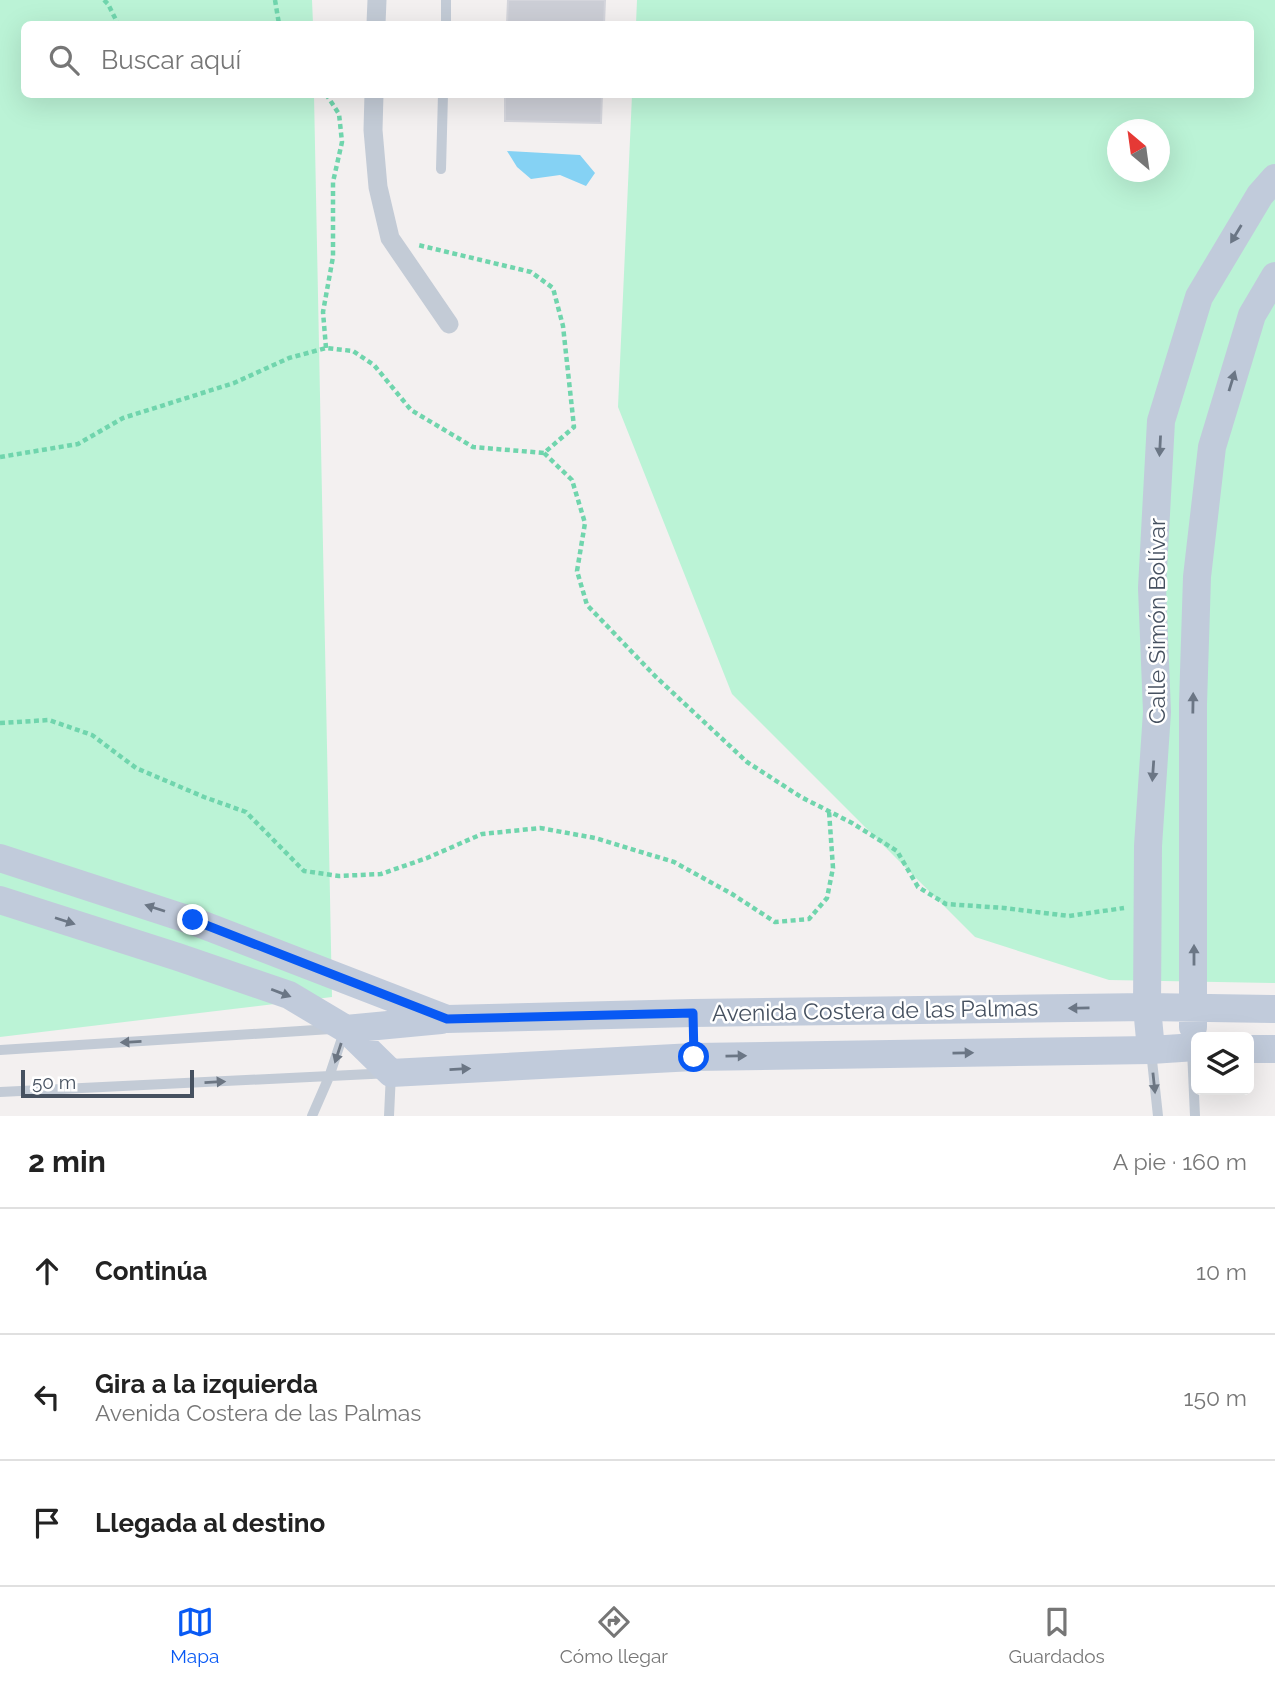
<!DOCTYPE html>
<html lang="es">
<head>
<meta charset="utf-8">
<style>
	:root { --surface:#fff; --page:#f2f2f2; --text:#222; --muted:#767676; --line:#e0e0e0; --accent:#0859f4 }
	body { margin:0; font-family:Raleway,sans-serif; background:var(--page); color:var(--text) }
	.controls { position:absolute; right:21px; bottom:21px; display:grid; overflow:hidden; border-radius:10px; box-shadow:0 7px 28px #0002 }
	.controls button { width:63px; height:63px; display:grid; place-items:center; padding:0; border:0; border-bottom:2px solid var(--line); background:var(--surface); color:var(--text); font:35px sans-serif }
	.compass { position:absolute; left:1107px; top:119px; width:63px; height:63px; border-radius:50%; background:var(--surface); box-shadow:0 7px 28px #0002; rotate:331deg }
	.scale { position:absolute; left:21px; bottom:18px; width:173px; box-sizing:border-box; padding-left:7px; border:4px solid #465160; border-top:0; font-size:19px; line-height:24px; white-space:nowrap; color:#465160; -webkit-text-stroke:5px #fff; paint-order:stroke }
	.stop { position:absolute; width:21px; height:21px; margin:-16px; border:5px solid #0859f4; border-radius:50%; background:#fff }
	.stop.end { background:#0859f4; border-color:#fff; box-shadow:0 2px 7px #0008 }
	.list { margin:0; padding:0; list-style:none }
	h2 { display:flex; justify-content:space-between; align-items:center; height:91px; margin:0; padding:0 28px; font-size:30px }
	h2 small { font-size:23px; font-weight:400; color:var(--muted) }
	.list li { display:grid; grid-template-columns:46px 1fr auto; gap:21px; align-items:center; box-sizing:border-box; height:126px; padding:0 28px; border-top:2px solid var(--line) }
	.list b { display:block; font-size:26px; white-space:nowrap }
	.list p { margin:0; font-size:23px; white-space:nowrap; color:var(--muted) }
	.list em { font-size:23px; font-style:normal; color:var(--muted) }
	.icon { flex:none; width:38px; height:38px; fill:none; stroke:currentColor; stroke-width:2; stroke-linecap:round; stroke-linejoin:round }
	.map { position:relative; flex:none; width:1275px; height:1116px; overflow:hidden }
	.search { position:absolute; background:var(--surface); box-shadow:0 7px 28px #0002; left:21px; right:21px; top:21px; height:77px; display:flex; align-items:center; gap:18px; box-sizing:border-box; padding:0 24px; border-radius:10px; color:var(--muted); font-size:26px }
	.sheet { height:469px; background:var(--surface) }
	nav { display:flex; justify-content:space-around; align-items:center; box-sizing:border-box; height:98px; border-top:2px solid var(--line); background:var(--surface); font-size:19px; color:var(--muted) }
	nav a { display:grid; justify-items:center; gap:4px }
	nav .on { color:var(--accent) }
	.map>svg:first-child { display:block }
	.green { fill:#bbf3d6; fill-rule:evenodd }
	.water { fill:#85d2f4 }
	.building { fill:#ccced6; stroke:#d4d5dc; stroke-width:2 }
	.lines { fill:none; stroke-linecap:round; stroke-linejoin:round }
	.path { stroke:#70d5ad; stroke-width:4.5; stroke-dasharray:5 3.5; stroke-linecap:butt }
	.lane { stroke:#c3cbd6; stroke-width:10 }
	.street { stroke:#c3cbd6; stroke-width:19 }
	.secondary { stroke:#c1cbdb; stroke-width:28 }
	.oneway { fill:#6b7685 }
	.oneway2 { fill:#6c7683 }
	.route { stroke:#0859f4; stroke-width:9 }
	.labels { text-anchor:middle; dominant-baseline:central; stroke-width:5; stroke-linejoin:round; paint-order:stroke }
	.street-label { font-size:23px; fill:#465160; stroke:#fff }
</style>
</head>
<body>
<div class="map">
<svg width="1275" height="1116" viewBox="0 0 1275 1116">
	<rect width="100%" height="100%" fill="#f3f0f0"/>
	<path class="green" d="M 0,0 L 312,0 L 313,24 L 24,24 L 24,94 L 314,95 L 332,997 L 0,1037 Z
		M 637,0 L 1275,0 L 1275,983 L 1109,980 L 975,937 L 732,694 L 618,407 L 632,95 L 1250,94 L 1250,24 L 636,24 ZM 1118,130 L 1160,130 L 1160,172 L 1118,172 Z"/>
	<path class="water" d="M 507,151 L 580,155 L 595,173 L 586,186 L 560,175 L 531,179 L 517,167 Z"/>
	<path class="building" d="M 508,0 L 605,0 L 604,24 L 507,24 Z
		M 505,94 L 602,94 L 601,123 L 505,121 Z"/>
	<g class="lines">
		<path class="path" d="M 104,0 L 108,4 L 118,24
			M 275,0 L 279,24
			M 326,94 L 339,114 L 342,142 L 333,182 L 333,257 L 323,312 L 326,348
			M 544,453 L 572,480 L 585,523 L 577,571 L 587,605 L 656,677 L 747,762 L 801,797 L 852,823 L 897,851 L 918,887 L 946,904 L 1004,908 L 1069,916 L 1124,908
			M 0,457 L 78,444 L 123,418 L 234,383 L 289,358 L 326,348 L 353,351 L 374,365 L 411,410 L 473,447 L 544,453 L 574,427 L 563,326 L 553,288 L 531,272 L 418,245
			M 0,723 L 49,720 L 92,735 L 136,768 L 204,797 L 246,812 L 304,871 L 339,876 L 381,874 L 427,858 L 482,834 L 540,828 L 595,838 L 674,862 L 732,894 L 775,922 L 809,919 L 827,898 L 833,868 L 829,811"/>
		<path class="lane" d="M 446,24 L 446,0
			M 441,169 L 443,94
			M 0,1050 L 331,1029
			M 1192,1050 L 1195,1116
			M 1151,1051 L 1158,1116
			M 0,1092 L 391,1073 L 389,1116
			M 312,1116 L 329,1077 L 344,1032"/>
		<path class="street" d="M 376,24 L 377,0
			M 374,94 L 373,130 L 378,187 L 390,238 L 449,324"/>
		<path class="secondary" d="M 0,858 L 193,921 L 447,1019 L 693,1013 L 1147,1007 L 1275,1009
			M 0,900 L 178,957 L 289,995 L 346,1029 L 391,1073 L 694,1057 L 1151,1050 L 1196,1047
			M 1193,1027 L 1193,704 L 1197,577 L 1212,447 L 1252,315 L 1275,276
			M 346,1029 L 441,1020
			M 1249,1049 L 1275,1049
			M 1151,1050 L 1147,1007 L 1148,846 L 1157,712 L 1152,588 L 1161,421 L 1199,297 L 1260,195 L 1275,178"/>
	</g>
	<defs><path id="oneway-solid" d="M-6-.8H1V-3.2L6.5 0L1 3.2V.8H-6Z" transform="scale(1.75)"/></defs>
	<g class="oneway">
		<use href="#oneway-solid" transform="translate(1236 234) rotate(121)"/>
		<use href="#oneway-solid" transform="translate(1232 381) rotate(-73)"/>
		<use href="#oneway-solid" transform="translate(1160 446) rotate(93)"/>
		<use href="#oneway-solid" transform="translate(1193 703) rotate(-89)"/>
		<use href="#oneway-solid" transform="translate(1153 771) rotate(94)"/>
		<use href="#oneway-solid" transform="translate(155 908) rotate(-162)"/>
		<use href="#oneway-solid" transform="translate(65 921) rotate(18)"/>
		<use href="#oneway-solid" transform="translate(1194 955) rotate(-90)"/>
		<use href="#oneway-solid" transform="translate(281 993) rotate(21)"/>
		<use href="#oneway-solid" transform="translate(1079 1008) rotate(179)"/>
		<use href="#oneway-solid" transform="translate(963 1053) rotate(-1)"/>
		<use href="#oneway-solid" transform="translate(736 1056) rotate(-1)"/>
		<use href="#oneway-solid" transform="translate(460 1069) rotate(-3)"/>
	</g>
	<g class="oneway2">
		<use href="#oneway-solid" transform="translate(131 1042) rotate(177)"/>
		<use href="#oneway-solid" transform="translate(338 1053) rotate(108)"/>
		<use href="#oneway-solid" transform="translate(215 1082) rotate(-3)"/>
		<use href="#oneway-solid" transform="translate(1154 1083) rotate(84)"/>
	</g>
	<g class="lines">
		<path class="route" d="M 193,920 L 447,1019 L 693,1013 L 694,1057"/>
	</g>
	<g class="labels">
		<g class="street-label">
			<text transform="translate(1156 621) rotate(-90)">Calle Simón Bolívar</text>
			<text transform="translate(875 1010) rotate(-1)">Avenida Costera de las Palmas</text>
		</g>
	</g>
</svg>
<div class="controls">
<button><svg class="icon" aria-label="layers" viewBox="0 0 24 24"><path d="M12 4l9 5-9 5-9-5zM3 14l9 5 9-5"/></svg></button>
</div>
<svg class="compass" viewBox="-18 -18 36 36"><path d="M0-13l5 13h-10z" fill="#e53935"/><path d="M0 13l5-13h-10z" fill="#767676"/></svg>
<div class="scale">50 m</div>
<div class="stop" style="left:694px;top:1057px"></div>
<div class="stop end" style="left:193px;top:920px"></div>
<div class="search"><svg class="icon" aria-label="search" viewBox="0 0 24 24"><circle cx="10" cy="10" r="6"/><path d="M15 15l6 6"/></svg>Buscar aquí</div>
</div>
<section class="sheet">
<h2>2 min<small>A pie · 160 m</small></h2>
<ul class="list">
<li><svg class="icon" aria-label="ahead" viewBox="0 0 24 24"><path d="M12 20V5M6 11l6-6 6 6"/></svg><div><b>Continúa</b></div><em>10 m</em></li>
<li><svg class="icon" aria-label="left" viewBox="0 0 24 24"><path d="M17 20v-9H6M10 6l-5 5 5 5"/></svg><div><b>Gira a la izquierda</b><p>Avenida Costera de las Palmas</p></div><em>150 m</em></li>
<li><svg class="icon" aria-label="arrive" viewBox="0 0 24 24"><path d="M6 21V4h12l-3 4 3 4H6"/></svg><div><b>Llegada al destino</b></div></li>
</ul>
</section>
<nav>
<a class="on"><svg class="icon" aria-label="map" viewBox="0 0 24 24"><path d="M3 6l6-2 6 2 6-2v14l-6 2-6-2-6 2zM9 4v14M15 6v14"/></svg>Mapa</a>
<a><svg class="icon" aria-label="directions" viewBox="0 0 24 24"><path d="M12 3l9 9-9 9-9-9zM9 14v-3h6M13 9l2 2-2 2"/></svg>Cómo llegar</a>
<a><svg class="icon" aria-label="saved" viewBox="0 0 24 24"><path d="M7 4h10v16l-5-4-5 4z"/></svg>Guardados</a>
</nav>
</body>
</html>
